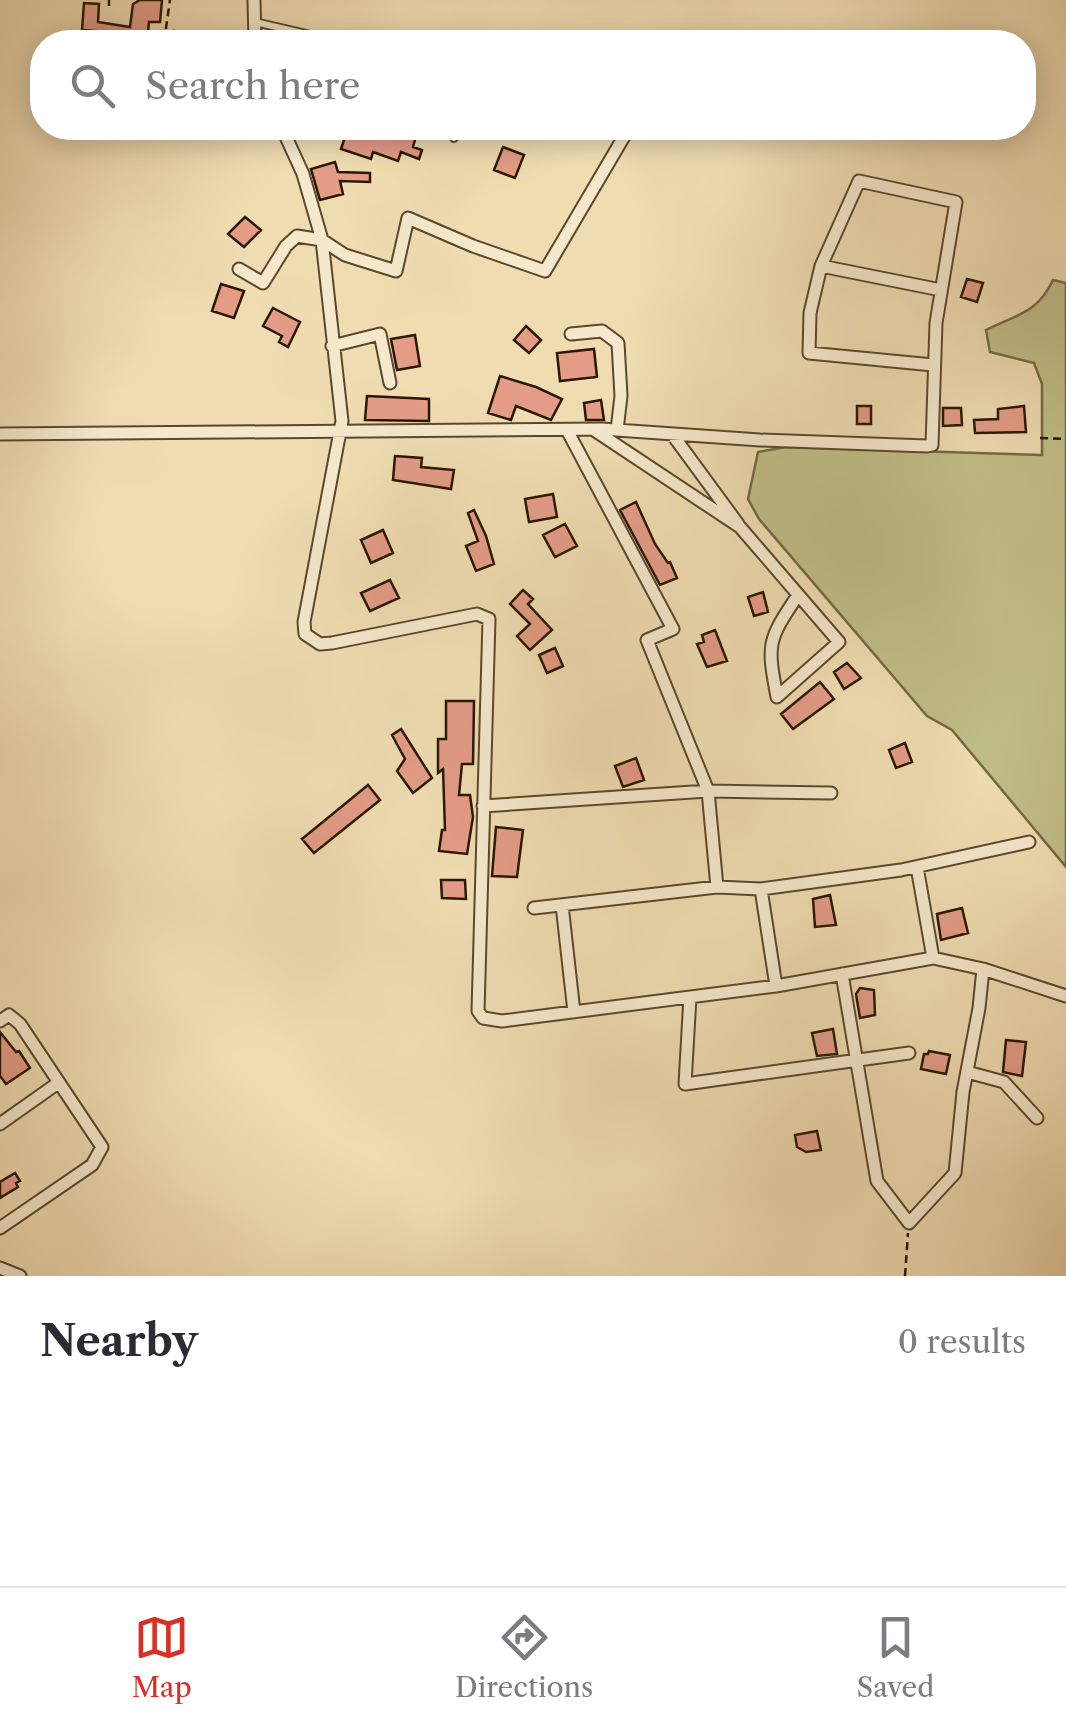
<!DOCTYPE html>
<html lang="en">
<head>
<meta charset="utf-8">
<style>
	:root { --surface:#fff; --page:#f2f2f3; --text:#2b2b33; --muted:#7c7c81; --line:#e1e1e2; --accent:#d93025 }
	body { margin:0; font-family:"Libre Caslon Text",serif; background:var(--page); color:var(--text) }
	.list { margin:0; padding:0; list-style:none }
	h2 { display:flex; justify-content:space-between; align-items:center; height:130px; margin:0; padding:0 40px; font-size:42px }
	h2 small { font-size:32px; font-weight:400; color:var(--muted) }
	.icon { flex:none; width:55px; height:55px; fill:none; stroke:currentColor; stroke-width:2; stroke-linecap:round; stroke-linejoin:round }
	.map { position:relative; flex:none; width:1066px; height:1276px; overflow:hidden }
	.search { position:absolute; background:var(--surface); box-shadow:0 5px 25px #0003; left:30px; right:30px; top:30px; height:110px; display:flex; align-items:center; gap:25px; box-sizing:border-box; padding:0 35px; border-radius:40px; color:var(--muted); font-size:38px }
	.sheet { height:310px; background:var(--surface) }
	nav { display:flex; justify-content:space-around; align-items:center; box-sizing:border-box; height:140px; border-top:2px solid var(--line); background:var(--surface); font-size:28px; color:var(--muted) }
	nav a { display:grid; justify-items:center; gap:5px }
	nav .on { color:var(--accent) }
	.map>svg:first-child { display:block }
	.green { fill:#c0be87; stroke:#746a44; stroke-width:2.5 }
	.building { fill:#e49c87; stroke:#291700; stroke-width:2.5 }
	.lines { fill:none; stroke-linecap:round; stroke-linejoin:round }
	.service-casing { stroke:#5a482c; stroke-width:10 }
	.minor-casing { stroke:#5a482c; stroke-width:15 }
	.path { stroke:#291700; stroke-width:2.5; stroke-dasharray:8 5; stroke-linecap:butt }
	.service { stroke:#f5e8cc; stroke-width:6 }
	.minor { stroke:#f5e8cc; stroke-width:11 }
</style>
</head>
<body>
<div class="map">
<svg width="1066" height="1276" viewBox="0 0 1066 1276">
	<rect width="100%" height="100%" fill="#efdcb1"/>
	<filter id="stains"><feTurbulence type="fractalNoise" baseFrequency=".002" numOctaves="4"/><feColorMatrix values="0 0 0 0 .2 0 0 0 0 .09 0 0 0 0 .02 0 0 0 .5 -.17"/></filter>
	<radialGradient id="worn" r=".72"><stop offset=".6" stop-color="#630" stop-opacity="0"/><stop offset="1" stop-color="#630" stop-opacity=".3"/></radialGradient>
	<path class="green" d="M 1053,280 L 1066,283 L 1066,867 L 952,730 L 927,716 L 759,519 L 748,499 L 758,452 L 786,447 L 1042,455 L 1042,384 L 1034,363 L 990,352 L 986,330 C 1017,314 1037,314 1053,280 Z"/>
	<path class="building" d="M 140,0 L 162,0 L 160,22 L 149,22 L 147,42 L 106,39 L 107,32 L 82,30 L 84,3 L 99,4 L 98,22 L 130,27 L 133,4 Z
		M 174,31 L 211,36 L 210,42 L 172,42 Z
		M 348,128 L 410,128 L 408,133 L 416,136 L 413,147 L 422,150 L 419,159 L 401,152 L 398,161 L 373,152 L 371,159 L 341,149 Z
		M 503,147 L 524,155 L 515,178 L 494,170 Z
		M 335,162 L 338,172 L 370,173 L 370,182 L 340,181 L 343,194 L 320,200 L 311,169 Z
		M 245,217 L 261,230 L 244,247 L 228,234 Z
		M 967,279 L 983,283 L 977,302 L 961,297 Z
		M 221,284 L 244,291 L 234,318 L 212,311 Z
		M 273,308 L 300,322 L 288,347 L 279,342 L 282,336 L 263,326 Z
		M 526,326 L 541,340 L 529,353 L 514,340 Z
		M 415,335 L 420,366 L 397,370 L 391,339 Z
		M 594,349 L 597,377 L 560,381 L 557,353 Z
		M 500,376 L 536,387 L 562,399 L 551,420 L 516,406 L 511,420 L 488,413 Z
		M 367,396 L 429,399 L 429,421 L 365,420 Z
		M 601,400 L 604,420 L 586,420 L 584,403 Z
		M 857,406 L 871,406 L 871,424 L 857,424 Z
		M 1024,406 L 1026,432 L 975,433 L 974,420 L 998,419 L 998,409 Z
		M 943,408 L 961,408 L 962,425 L 943,426 Z
		M 395,456 L 422,458 L 421,467 L 454,470 L 451,489 L 393,480 Z
		M 553,494 L 557,517 L 529,522 L 525,499 Z
		M 636,502 L 655,544 L 668,563 L 670,562 L 677,578 L 660,585 L 620,510 Z
		M 474,510 L 486,536 L 494,564 L 476,571 L 466,546 L 478,541 L 468,513 Z
		M 565,524 L 577,546 L 555,557 L 543,535 Z
		M 383,530 L 393,553 L 371,563 L 361,540 Z
		M 390,580 L 399,598 L 370,611 L 361,593 Z
		M 523,590 L 533,599 L 528,604 L 552,630 L 530,650 L 517,636 L 530,624 L 510,604 Z
		M 763,592 L 768,612 L 754,616 L 748,597 Z
		M 715,630 L 727,661 L 707,667 L 697,644 L 704,642 L 702,635 Z
		M 555,648 L 563,666 L 547,673 L 539,655 Z
		M 847,663 L 861,678 L 844,689 L 834,672 Z
		M 820,682 L 834,699 L 793,729 L 781,714 Z
		M 446,701 L 474,701 L 473,764 L 462,764 L 459,795 L 470,795 L 473,817 L 467,854 L 439,851 L 442,830 L 445,830 L 443,769 L 438,773 L 438,739 L 446,739 Z
		M 401,729 L 432,778 L 413,793 L 397,771 L 405,759 L 392,735 Z
		M 905,743 L 912,762 L 896,768 L 889,750 Z
		M 636,758 L 644,780 L 623,787 L 615,766 Z
		M 368,785 L 380,800 L 314,853 L 302,839 Z
		M 496,827 L 523,830 L 517,877 L 492,876 Z
		M 441,880 L 465,880 L 466,899 L 442,898 Z
		M 830,895 L 836,925 L 815,927 L 813,899 Z
		M 962,908 L 968,933 L 941,940 L 937,914 Z
		M 860,988 L 874,990 L 875,1015 L 860,1018 L 856,994 Z
		M 833,1029 L 837,1054 L 817,1056 L 812,1033 Z
		M 0,1032 L 16,1052 L 19,1051 L 30,1068 L 6,1084 L 0,1076 Z
		M 1006,1040 L 1026,1042 L 1022,1076 L 1003,1072 Z
		M 929,1051 L 950,1055 L 946,1074 L 921,1069 L 924,1054 L 928,1054 Z
		M 817,1131 L 821,1150 L 806,1152 L 797,1147 L 795,1135 Z
		M 15,1173 L 20,1181 L 16,1183 L 18,1187 L 0,1198 L 0,1182 Z"/>
	<g class="lines">
		<defs>
			<path id="service" d="M 255,22 L 341,42
				M 454,138 L 455,128"/>
			<path id="minor" d="M 254,0 L 255,42
				M 282,128 L 303,174 L 322,240 L 342,421 L 304,622 L 305,634 L 320,644 L 332,643 L 477,614 L 489,619 L 478,1011 L 483,1018 L 502,1021 L 776,986 L 933,958
				M 821,266 L 810,313 L 809,353 L 933,365
				M 239,269 L 263,283 L 286,246 L 297,236 L 322,240 L 345,255 L 396,271 L 408,218 L 473,246 L 545,271 L 629,128
				M 571,334 L 602,331 L 618,343 L 621,396 L 617,430
				M 332,346 L 380,334 L 390,383
				M 594,430 L 740,527 L 839,642 L 777,697 C 767,644 767,641 798,595
				M 0,434 L 602,429 L 760,440 L 927,446 L 932,445 L 936,323 L 956,202 L 859,181 L 821,266 L 941,290
				M 672,434 L 738,524
				M 483,806 L 708,791 L 831,793
				M 717,887 L 761,889 L 776,986
				M 761,889 L 901,870 L 1029,842
				M 562,905 L 574,1012
				M 534,908 L 717,887 L 708,791 L 647,640 L 673,629 L 567,430
				M 983,969 L 1066,996
				M 842,974 L 877,1181 L 909,1223 L 955,1173 L 963,1092 L 979,1008 L 983,969 L 933,958 L 917,867
				M 690,997 L 685,1084 L 909,1053
				M 0,1021 L 9,1015 L 20,1024 L 102,1147 L 92,1165 L 0,1228
				M 967,1072 L 1004,1082 L 1037,1118
				M 0,1124 L 58,1083
				M 0,1268 L 20,1276"/>
		</defs>
		<use href="#service" class="service-casing"/>
		<use href="#minor" class="minor-casing"/>
		<path class="path" d="M 109,6 L 109,0
			M 164,42 L 170,0
			M 1040,438 L 1066,439
			M 905,1276 L 908,1233"/>
		<use href="#service" class="service"/>
		<use href="#minor" class="minor"/>
	</g>
	<rect width="100%" height="100%" filter="url(#stains)"/>
	<rect width="100%" height="100%" fill="url(#worn)"/>
</svg>
<div class="search"><svg class="icon" aria-label="search" viewBox="0 0 24 24"><circle cx="10" cy="10" r="6"/><path d="M15 15l6 6"/></svg>Search here</div>
</div>
<section class="sheet">
<h2>Nearby<small>0 results</small></h2>
<ul class="list">
</ul>
</section>
<nav>
<a class="on"><svg class="icon" aria-label="map" viewBox="0 0 24 24"><path d="M3 6l6-2 6 2 6-2v14l-6 2-6-2-6 2zM9 4v14M15 6v14"/></svg>Map</a>
<a><svg class="icon" aria-label="directions" viewBox="0 0 24 24"><path d="M12 3l9 9-9 9-9-9zM9 14v-3h6M13 9l2 2-2 2"/></svg>Directions</a>
<a><svg class="icon" aria-label="saved" viewBox="0 0 24 24"><path d="M7 4h10v16l-5-4-5 4z"/></svg>Saved</a>
</nav>
</body>
</html>
